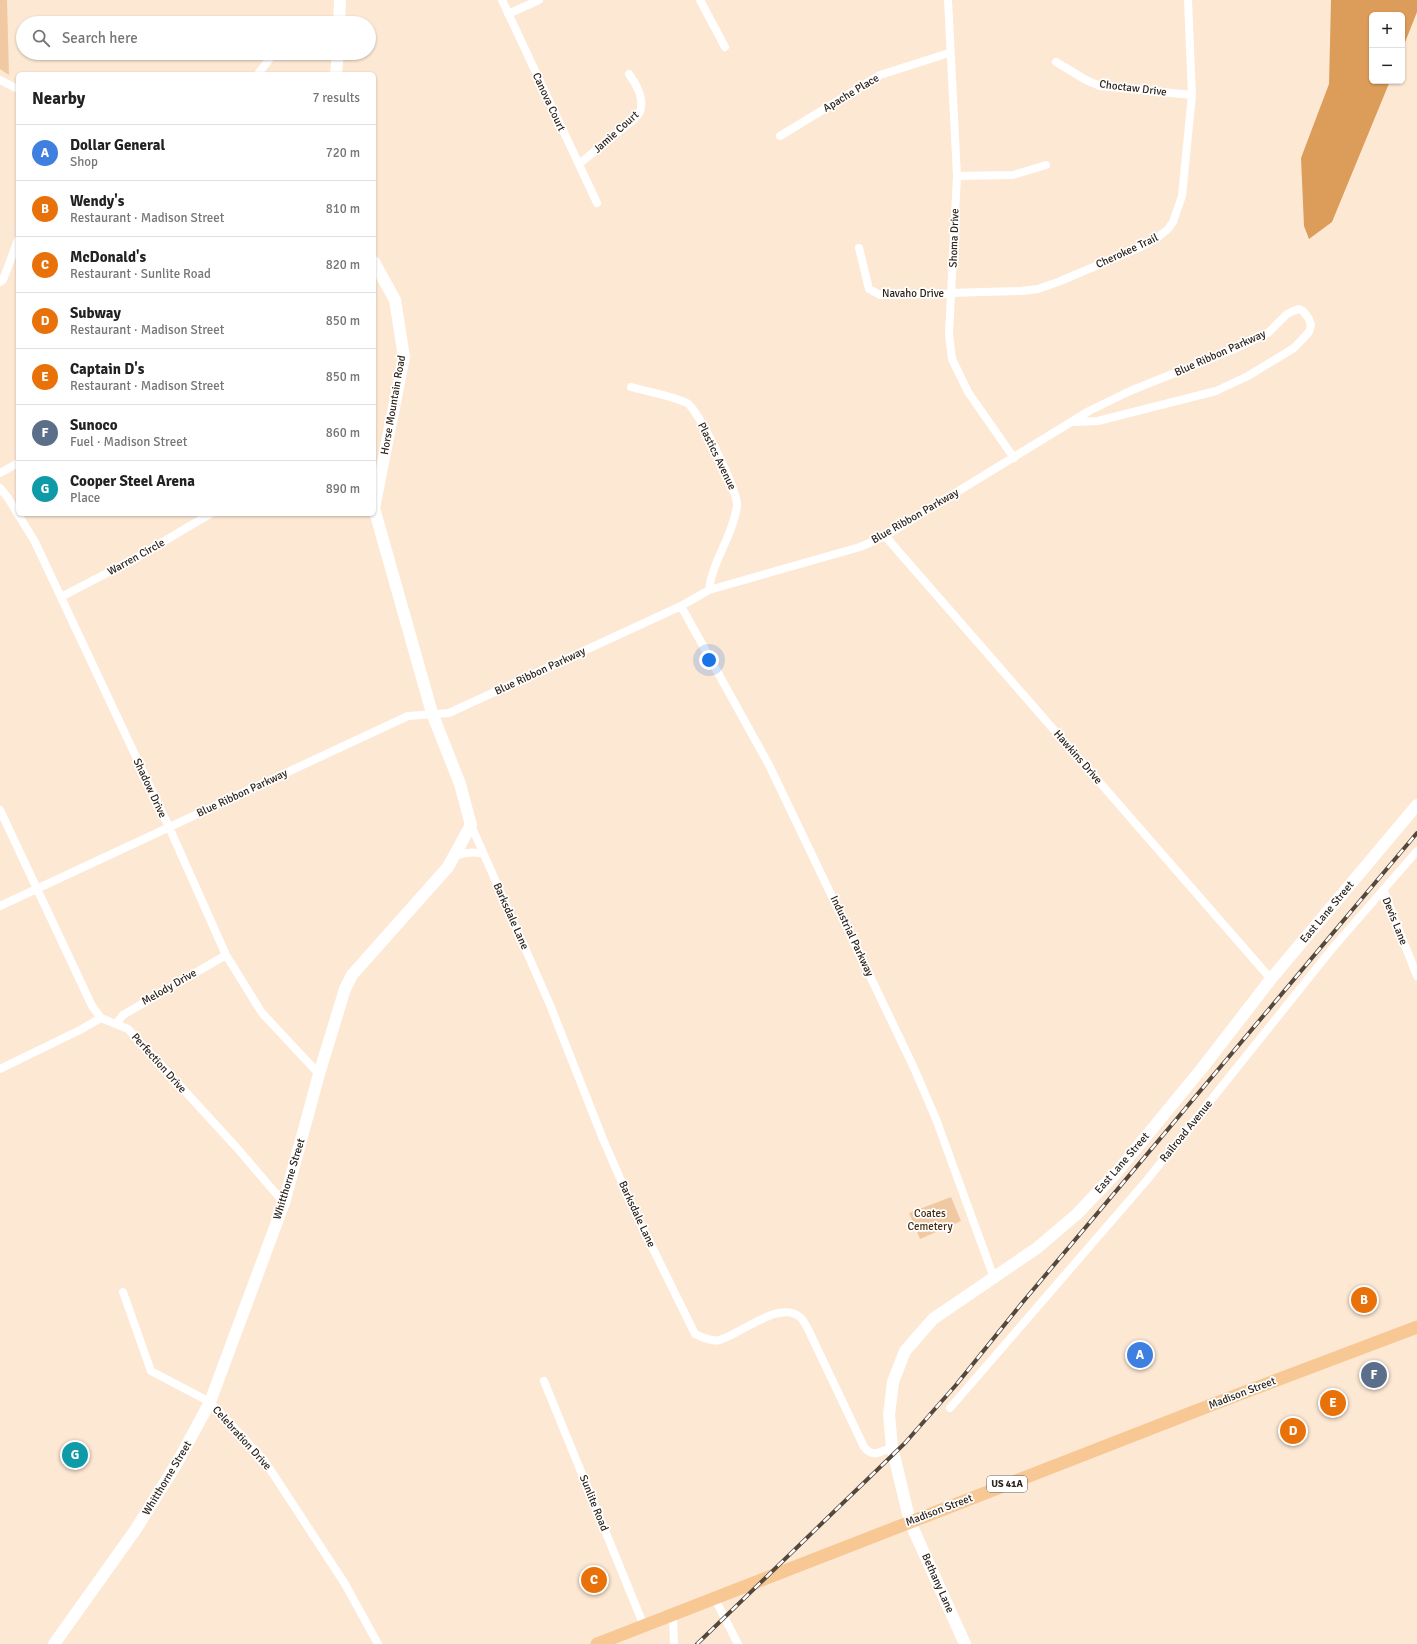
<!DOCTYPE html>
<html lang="en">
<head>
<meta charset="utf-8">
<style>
	:root { --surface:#fff; --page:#f6f6f6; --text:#222; --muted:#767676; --line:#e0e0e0; --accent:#3c8489 }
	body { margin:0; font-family:Signika,sans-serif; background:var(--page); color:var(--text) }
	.controls { position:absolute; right:12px; top:12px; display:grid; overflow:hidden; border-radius:6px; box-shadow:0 1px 3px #0004 }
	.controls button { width:36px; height:36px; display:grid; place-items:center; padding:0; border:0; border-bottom:1px solid var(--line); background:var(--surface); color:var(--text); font:20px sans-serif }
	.you { position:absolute; left:709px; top:660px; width:14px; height:14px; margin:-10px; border:3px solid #fff; border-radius:50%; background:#1a73e8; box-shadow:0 0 0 6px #1a73e833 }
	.badge { display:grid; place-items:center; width:26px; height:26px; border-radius:50%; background:var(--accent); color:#fff; font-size:13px; font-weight:700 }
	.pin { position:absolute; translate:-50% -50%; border:2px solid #fff; box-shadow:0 1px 4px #0006 }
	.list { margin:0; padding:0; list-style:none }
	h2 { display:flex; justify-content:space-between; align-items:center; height:52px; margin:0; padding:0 16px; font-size:17px }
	h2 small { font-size:13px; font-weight:400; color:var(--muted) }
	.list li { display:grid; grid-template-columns:26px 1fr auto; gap:12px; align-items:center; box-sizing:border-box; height:56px; padding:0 16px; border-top:1px solid var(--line) }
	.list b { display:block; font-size:15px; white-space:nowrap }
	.list p { margin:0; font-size:13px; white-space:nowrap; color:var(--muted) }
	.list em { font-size:13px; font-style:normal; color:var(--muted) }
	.icon { flex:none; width:22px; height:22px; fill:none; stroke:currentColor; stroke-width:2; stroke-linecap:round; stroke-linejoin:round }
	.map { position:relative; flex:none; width:1417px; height:1644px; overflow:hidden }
	.search { position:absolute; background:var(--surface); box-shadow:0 1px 3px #0004; left:16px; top:16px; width:360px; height:44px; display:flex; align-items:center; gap:10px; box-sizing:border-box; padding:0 14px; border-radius:22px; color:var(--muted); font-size:15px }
	.panel { position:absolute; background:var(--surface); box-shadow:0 1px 3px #0004; left:16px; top:72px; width:360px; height:444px; border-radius:6px }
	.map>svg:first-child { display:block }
	.green { fill:#f0c9a3 }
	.forest { fill:#dc9d5b }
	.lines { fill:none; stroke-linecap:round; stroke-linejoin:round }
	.street { stroke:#fff; stroke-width:8 }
	.secondary { stroke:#fff; stroke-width:12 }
	.primary { stroke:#f7c893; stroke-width:13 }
	.rail-casing { stroke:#54483d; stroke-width:4 }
	.rail { stroke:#fff; stroke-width:2.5; stroke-dasharray:8; stroke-linecap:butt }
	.labels { text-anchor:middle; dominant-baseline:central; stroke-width:3.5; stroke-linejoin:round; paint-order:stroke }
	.shield { fill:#fff; stroke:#6d665f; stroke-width:1 }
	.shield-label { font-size:10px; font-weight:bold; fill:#2e241b }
	.street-label { font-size:11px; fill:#2e241b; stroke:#fff }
	.park-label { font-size:11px; fill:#472e11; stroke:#fff }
</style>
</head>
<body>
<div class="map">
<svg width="1417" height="1644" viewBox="0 0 1417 1644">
	<rect width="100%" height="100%" fill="#fde8d4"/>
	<path class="green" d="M 0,0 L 7,0 L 9,75 L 0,69 Z
		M 951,1197 L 961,1221 L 920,1239 L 909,1213 Z"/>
	<path class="forest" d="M 1331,0 L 1417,0 L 1417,12 L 1402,50 L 1402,15 L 1372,15 L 1372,81 L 1390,81 L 1332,222 L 1309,239 L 1304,226 L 1301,158 L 1329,84 Z"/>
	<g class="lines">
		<path class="street" d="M 502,0 L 597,203
			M 700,0 L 725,47
			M 948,0 L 957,176 L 949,334 L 952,359 L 968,392 L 1014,458
			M 508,14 L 539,0
			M 1056,62 L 1086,80 L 1100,86 L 1192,95
			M 258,74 L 274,53
			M 0,80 L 18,89
			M 780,136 L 880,75 L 949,53
			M 579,164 L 632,121 C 636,117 641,113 641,107 C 643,96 635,82 629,74
			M 957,176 L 1013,175 L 1046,165
			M 859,248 L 869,289 L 880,295 L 1022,291 L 1038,289 L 1058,282 L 1141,247 L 1158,237 L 1168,229 L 1173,222 L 1182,196 L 1192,95 L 1188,0
			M 0,282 L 3,280 L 18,240
			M 631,387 C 649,392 670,395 687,403 C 698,409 739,493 737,506 C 733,536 712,561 709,590
			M 0,473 L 18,463
			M 0,488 L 8,498 L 35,542 L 169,827 L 226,955 L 262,1013 L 319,1074
			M 885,536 L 1271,979
			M 61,597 L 134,559 L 210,514
			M 681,606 L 769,765 L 914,1068 L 936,1119 L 994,1278
			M 0,810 L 92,1006 L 101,1018 L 128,1029 L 237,1148 L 284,1203
			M 471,825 L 550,1005 L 603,1139 L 632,1206 L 695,1334 C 702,1337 711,1342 719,1340 C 740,1335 781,1298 801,1318 C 804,1321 806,1326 808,1329 L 864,1447 C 873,1458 880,1452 892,1447
			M 453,857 C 464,853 472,851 483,854
			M 1380,895 L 1384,892 L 1417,976
			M 0,906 L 408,716 L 449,713 L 681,606 L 709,590 L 860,547 L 885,536 L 1089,411 L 1130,391 L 1237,348 L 1268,333 L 1287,314 L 1293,311 L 1299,309 L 1303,311 L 1309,319 L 1311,325 L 1309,332 L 1294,348 L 1248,376 L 1216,391 L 1098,421 L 1072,422
			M 116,1024 L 123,1015 L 226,955
			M 0,1069 L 80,1030 L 101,1018
			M 123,1292 L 151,1371 L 210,1402 L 264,1460 L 345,1584 L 378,1644
			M 544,1381 L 644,1626
			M 950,1408 L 1147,1180 L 1331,950 L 1417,851
			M 714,1597 L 738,1644
			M 673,1615 L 674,1644"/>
		<path class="secondary" d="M 339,23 L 340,0
			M 336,74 L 338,53
			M 54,1644 L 136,1529 L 177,1463 L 210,1402 L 284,1203 L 319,1074 L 345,989 L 352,975 L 448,867 L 471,825 L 460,784 L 432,713 L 374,508 L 404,357 L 395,300 L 374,262
			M 965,1644 L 910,1522 L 892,1447 L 889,1415 L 893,1382 L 905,1351 L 933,1319 L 1037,1248 L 1077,1214 L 1116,1173 L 1203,1067 L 1271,979 L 1417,805"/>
		<path class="primary" d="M 597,1644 L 1224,1400 L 1417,1327"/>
		<defs>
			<path id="rail" d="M 697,1644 L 905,1443 L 956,1385 L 1022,1303 L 1417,833"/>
		</defs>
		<use href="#rail" class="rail-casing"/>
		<use href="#rail" class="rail"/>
	</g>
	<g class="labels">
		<rect class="shield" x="987" y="1476" width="40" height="16" rx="3"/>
		<g class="shield-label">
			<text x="1007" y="1484">US 41A</text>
		</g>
		<g class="street-label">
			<text transform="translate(1133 88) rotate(7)">Choctaw Drive</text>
			<text transform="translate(851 93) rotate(-31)">Apache Place</text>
			<text transform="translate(549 102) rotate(65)">Canova Court</text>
			<text transform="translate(616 132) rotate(-42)">Jamie Court</text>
			<text transform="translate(954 238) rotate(-88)">Shoma Drive</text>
			<text transform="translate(1127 251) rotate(-25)">Cherokee Trail</text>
			<text x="913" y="293">Navaho Drive</text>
			<text transform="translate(1220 353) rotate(-24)">Blue Ribbon Parkway</text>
			<text transform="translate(393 405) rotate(-80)">Horse Mountain Road</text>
			<text transform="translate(717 456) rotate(64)">Plastics Avenue</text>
			<text transform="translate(915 516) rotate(-30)">Blue Ribbon Parkway</text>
			<text transform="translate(136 557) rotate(-29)">Warren Circle</text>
			<text transform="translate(540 671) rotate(-25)">Blue Ribbon Parkway</text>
			<text transform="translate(1078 757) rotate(49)">Hawkins Drive</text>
			<text transform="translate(150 788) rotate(65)">Shadow Drive</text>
			<text transform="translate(242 793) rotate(-25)">Blue Ribbon Parkway</text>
			<text transform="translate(1327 912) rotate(-50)">East Lane Street</text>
			<text transform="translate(511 916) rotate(66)">Barksdale Lane</text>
			<text transform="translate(1395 921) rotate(68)">Devis Lane</text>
			<text transform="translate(852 936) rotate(65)">Industrial Parkway</text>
			<text transform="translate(169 987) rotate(-30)">Melody Drive</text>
			<text transform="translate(159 1063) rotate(48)">Perfection Drive</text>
			<text transform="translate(1186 1131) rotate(-51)">Railroad Avenue</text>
			<text transform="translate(1122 1163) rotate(-49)">East Lane Street</text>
			<text transform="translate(289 1179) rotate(-73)">Whitthorne Street</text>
			<text transform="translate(637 1214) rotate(65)">Barksdale Lane</text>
			<text transform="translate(1242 1393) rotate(-21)">Madison Street</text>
			<text transform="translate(242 1438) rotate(48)">Celebration Drive</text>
			<text transform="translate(167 1478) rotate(-59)">Whitthorne Street</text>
			<text transform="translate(594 1503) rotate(68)">Sunlite Road</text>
			<text transform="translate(939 1510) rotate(-21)">Madison Street</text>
			<text transform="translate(938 1583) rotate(66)">Bethany Lane</text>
		</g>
		<g class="park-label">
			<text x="930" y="1213">Coates<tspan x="930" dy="13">Cemetery</tspan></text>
		</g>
	</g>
</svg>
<div class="controls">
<button>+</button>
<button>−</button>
</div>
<div class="you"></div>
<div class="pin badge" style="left:1140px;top:1355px;background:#3f7fe0">A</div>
<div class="pin badge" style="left:1364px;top:1300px;background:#e8710a">B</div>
<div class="pin badge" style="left:594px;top:1580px;background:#e8710a">C</div>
<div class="pin badge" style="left:1293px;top:1431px;background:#e8710a">D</div>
<div class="pin badge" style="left:1333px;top:1403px;background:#e8710a">E</div>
<div class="pin badge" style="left:1374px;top:1375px;background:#5c6f8a">F</div>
<div class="pin badge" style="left:75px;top:1455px;background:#0f9aa8">G</div>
<div class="search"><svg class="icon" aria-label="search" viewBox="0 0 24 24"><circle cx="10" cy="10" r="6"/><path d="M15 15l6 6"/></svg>Search here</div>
<section class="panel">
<h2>Nearby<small>7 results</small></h2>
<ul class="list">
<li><span class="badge" style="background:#3f7fe0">A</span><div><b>Dollar General</b><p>Shop</p></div><em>720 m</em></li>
<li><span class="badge" style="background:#e8710a">B</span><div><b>Wendy's</b><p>Restaurant · Madison Street</p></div><em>810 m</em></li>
<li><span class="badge" style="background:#e8710a">C</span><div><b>McDonald's</b><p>Restaurant · Sunlite Road</p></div><em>820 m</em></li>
<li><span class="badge" style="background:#e8710a">D</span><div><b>Subway</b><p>Restaurant · Madison Street</p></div><em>850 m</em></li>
<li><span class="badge" style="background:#e8710a">E</span><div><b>Captain D's</b><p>Restaurant · Madison Street</p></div><em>850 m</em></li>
<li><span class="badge" style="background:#5c6f8a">F</span><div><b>Sunoco</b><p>Fuel · Madison Street</p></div><em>860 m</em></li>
<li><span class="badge" style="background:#0f9aa8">G</span><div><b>Cooper Steel Arena</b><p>Place</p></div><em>890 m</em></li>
</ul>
</section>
</div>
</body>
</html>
